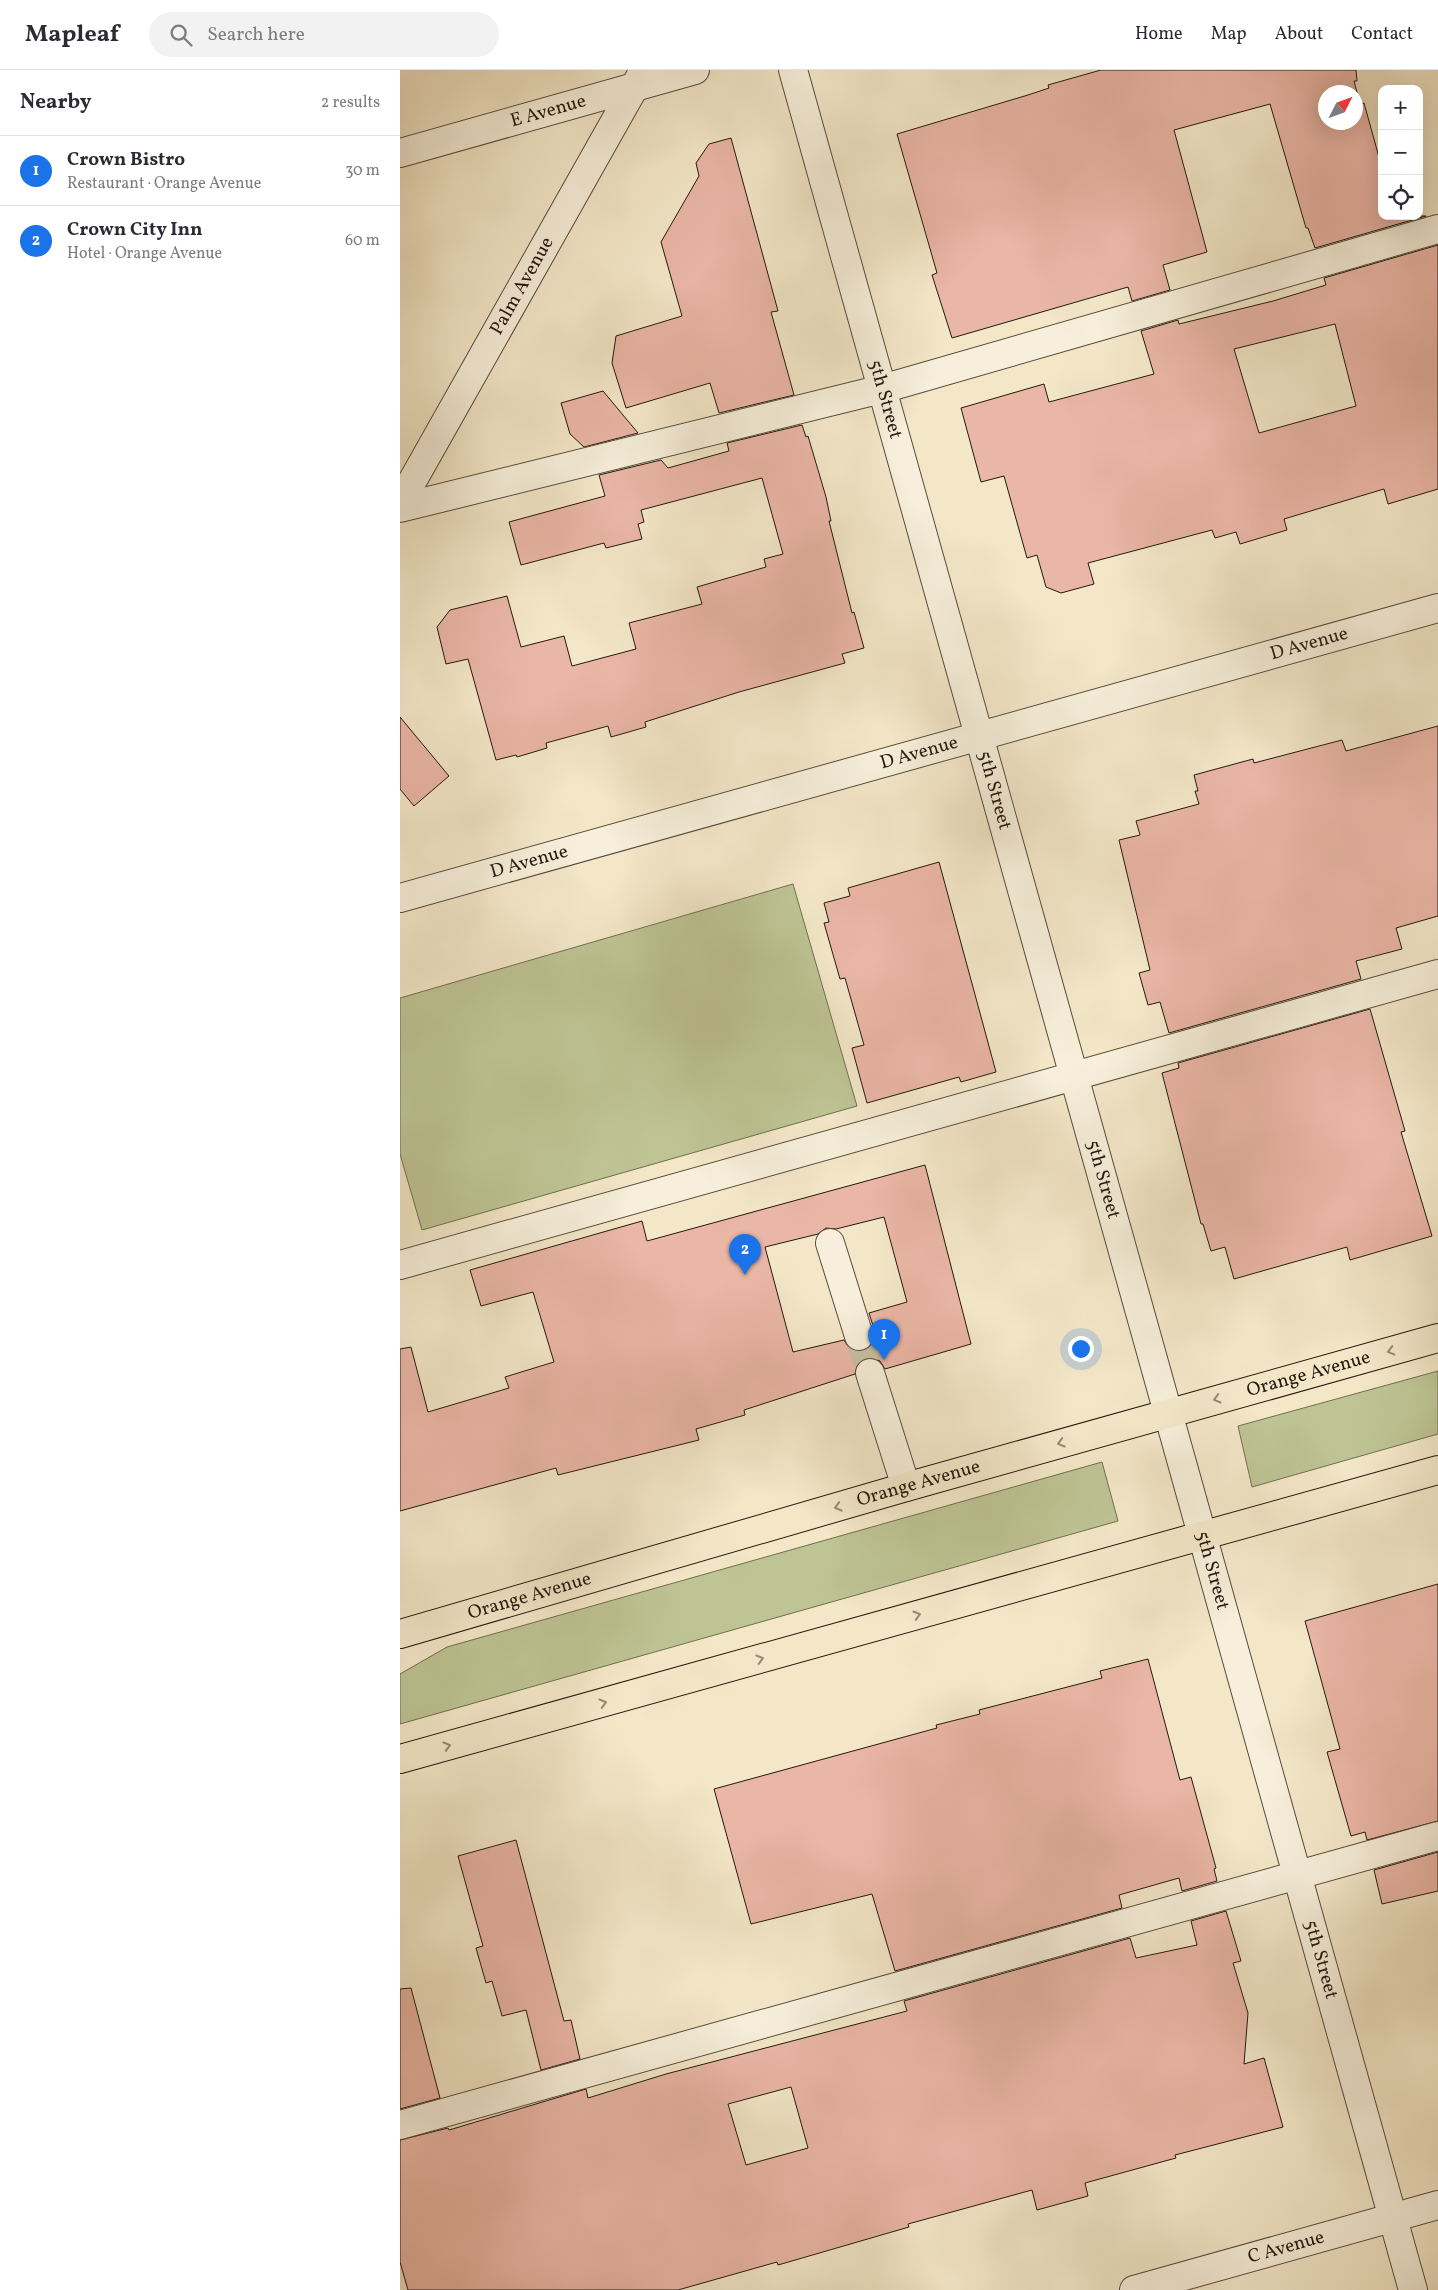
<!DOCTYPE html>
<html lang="en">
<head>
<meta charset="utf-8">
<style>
	:root { --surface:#fff; --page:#f2f2f3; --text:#2b2b33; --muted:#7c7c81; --line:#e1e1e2; --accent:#1a73e8 }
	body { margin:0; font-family:Vollkorn,serif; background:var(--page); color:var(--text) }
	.controls { position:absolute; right:15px; top:15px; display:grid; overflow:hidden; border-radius:10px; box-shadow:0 5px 20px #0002 }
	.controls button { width:45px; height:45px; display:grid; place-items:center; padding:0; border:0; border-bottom:1px solid var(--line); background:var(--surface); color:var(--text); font:25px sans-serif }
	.compass { position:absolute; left:918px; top:15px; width:45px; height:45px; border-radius:50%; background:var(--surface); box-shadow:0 5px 20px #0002; rotate:48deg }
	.you { position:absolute; left:680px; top:1278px; width:18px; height:18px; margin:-12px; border:4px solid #fff; border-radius:50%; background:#1a73e8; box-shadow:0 0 0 8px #1a73e833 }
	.badge { display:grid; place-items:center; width:32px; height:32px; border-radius:50%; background:var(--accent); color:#fff; font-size:16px; font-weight:700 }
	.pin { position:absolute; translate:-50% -41px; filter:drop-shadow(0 1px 2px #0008) }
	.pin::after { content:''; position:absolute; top:26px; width:18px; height:15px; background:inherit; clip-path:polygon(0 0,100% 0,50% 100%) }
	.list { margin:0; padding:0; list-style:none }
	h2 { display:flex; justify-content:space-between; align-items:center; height:65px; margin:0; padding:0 20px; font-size:21px }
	h2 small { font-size:16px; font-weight:400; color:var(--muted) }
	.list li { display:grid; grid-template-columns:32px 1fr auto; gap:15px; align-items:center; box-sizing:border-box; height:70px; padding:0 20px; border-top:1px solid var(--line) }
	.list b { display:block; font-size:19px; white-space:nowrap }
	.list p { margin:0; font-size:16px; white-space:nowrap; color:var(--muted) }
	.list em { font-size:16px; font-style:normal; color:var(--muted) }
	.icon { flex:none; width:28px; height:28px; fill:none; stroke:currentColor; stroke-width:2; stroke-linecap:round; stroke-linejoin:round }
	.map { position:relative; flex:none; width:1038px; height:2220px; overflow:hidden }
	header { display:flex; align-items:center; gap:30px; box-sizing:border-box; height:70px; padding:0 25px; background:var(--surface); border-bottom:1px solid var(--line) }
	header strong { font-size:24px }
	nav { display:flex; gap:28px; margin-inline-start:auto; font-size:18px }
	.search { width:350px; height:45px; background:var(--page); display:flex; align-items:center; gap:12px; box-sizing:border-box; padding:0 18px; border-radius:28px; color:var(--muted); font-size:19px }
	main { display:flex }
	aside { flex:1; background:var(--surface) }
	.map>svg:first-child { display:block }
	.green { fill:#bec494; stroke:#706e52 }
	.building { fill:#eab6a6; stroke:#23190f; fill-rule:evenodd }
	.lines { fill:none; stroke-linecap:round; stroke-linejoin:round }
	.minor-tunnel { stroke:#c9bea3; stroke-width:28; stroke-dasharray:28 14; stroke-linecap:butt }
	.minor-casing { stroke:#574c3d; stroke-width:30 }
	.highway-casing { stroke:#23190f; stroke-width:30 }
	.minor { stroke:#f7efdb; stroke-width:28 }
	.highway { stroke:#f3e7c8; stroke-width:28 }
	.oneway { stroke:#958a75 }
	.labels { text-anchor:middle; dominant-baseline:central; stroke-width:4; stroke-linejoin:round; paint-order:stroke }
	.street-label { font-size:19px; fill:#23190f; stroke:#f7efdb }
</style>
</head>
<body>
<header>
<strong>Mapleaf</strong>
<div class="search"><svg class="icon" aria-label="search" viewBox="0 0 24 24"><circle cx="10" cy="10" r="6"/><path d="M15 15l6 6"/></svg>Search here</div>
<nav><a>Home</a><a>Map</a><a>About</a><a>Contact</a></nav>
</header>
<main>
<aside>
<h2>Nearby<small>2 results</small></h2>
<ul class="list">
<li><span class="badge">1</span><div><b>Crown Bistro</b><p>Restaurant · Orange Avenue</p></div><em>30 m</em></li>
<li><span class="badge">2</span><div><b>Crown City Inn</b><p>Hotel · Orange Avenue</p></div><em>60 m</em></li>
</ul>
</aside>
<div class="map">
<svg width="1038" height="2220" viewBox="0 0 1038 2220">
	<rect width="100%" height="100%" fill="#f3e7c8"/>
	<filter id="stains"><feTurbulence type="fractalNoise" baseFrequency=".004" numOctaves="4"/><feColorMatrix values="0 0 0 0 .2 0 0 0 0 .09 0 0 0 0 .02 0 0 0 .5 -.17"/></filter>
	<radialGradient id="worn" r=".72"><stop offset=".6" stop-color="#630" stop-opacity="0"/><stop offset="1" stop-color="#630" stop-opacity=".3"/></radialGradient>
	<path class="green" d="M 393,814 L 457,1036 L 22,1160 L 0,1084 L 0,928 Z
		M 1038,1301 L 1038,1364 L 852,1417 L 838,1356 Z
		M 702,1392 L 718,1451 L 0,1654 L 0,1604 L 47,1577 Z"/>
	<path class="building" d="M 701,0 L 956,0 L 957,11 L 954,11 L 960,34 L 964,33 L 982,98 L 982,146 L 1026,146 L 915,178 L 908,158 L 906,158 L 870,34 L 774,60 L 807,182 L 763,195 L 770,220 L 732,231 L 728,217 L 552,268 L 532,205 L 537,203 L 497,64 L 628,25 L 649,18 L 648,15 ZM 926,22 L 956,22 L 956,52 L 926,52 Z
		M 331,68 L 378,241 L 371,242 L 394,325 L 319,343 L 310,313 L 226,338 L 212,293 L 216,266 L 282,246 L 261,172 L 299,106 L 296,93 L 309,74 Z
		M 1038,175 L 1038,419 L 988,434 L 984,419 L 884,449 L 887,460 L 840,474 L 836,462 L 815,468 L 812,460 L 688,493 L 694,514 L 661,523 L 646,517 L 637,485 L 627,488 L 604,406 L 581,412 L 561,338 L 644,314 L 649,332 L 754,304 L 741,261 L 778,250 L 779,254 L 873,231 L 926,215 L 924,208 ZM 935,254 L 956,336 L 859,363 L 834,279 Z
		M 203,321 L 238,363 L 184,377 L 170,364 L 161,333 Z
		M 402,355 L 406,367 L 408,366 L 426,427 L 431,451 L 429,451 L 452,543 L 454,542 L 464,578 L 442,584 L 445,593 L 339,622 L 245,652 L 246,657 L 211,667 L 208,656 L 146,673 L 147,678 L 117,687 L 116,685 L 96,690 L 68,589 L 46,594 L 37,557 L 50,540 L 107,526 L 121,577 L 164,566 L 172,596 L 236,579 L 229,553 L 302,534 L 297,517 L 366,497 L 364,489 L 383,484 L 362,408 L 241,440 L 244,452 L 238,454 L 242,469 L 206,478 L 204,473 L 121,495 L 109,452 L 205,426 L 199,405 L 261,390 L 268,398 L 329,381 L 327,373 Z
		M 0,647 L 49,706 L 14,736 L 0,719 Z
		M 1038,656 L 1038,846 L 996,858 L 1002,879 L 956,891 L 961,909 L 769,963 L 760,932 L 748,935 L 739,903 L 750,900 L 719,770 L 740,765 L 736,751 L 799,734 L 795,721 L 798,721 L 794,705 L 853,689 L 854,693 L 942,670 L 946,681 Z
		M 539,792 L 596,1002 L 561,1012 L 559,1007 L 467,1033 L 452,978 L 464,975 L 445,908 L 440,909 L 424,853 L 429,852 L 424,833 L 450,826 L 448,818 Z
		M 970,939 L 1005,1061 L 1001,1062 L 1032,1166 L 950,1190 L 947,1177 L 834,1209 L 825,1177 L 811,1181 L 803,1154 L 801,1154 L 762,1003 L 779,998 L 778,993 Z
		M 525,1095 L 571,1274 L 485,1299 L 480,1291 L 473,1288 L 466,1288 L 458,1293 L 455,1304 L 344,1340 L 345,1345 L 296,1359 L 299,1370 L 158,1405 L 156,1398 L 0,1441 L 0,1279 L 11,1277 L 28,1342 L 109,1318 L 105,1307 L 154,1292 L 133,1222 L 81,1236 L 70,1200 L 242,1151 L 247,1171 ZM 484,1147 L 507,1232 L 469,1243 L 475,1262 L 474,1269 L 471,1276 L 464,1281 L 456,1281 L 449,1278 L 444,1270 L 393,1282 L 365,1177 L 418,1164 L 426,1158 L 436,1159 Z
		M 1038,1514 L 1038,1751 L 967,1770 L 965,1762 L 951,1766 L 927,1682 L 940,1679 L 905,1551 Z
		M 748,1589 L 780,1710 L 791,1707 L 816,1798 L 814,1799 L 817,1811 L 782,1821 L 779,1808 L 719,1825 L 722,1838 L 495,1901 L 472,1824 L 351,1854 L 314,1719 L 537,1658 L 536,1655 L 580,1644 L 579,1640 L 702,1608 L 700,1601 Z
		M 116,1770 L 164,1951 L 171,1950 L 180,1989 L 141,2000 L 126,1940 L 102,1946 L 92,1911 L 86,1913 L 76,1878 L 83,1876 L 58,1786 Z
		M 1038,1782 L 1038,1821 L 982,1834 L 974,1800 Z
		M 826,1841 L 841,1891 L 833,1893 L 848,1943 L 844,1994 L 864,1988 L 883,2057 L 775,2085 L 776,2088 L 685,2113 L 688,2126 L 637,2140 L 632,2120 L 508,2154 L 509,2157 L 378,2195 L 377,2192 L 278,2220 L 8,2220 L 0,2192 L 0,2070 L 48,2058 L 49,2060 L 186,2019 L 188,2028 L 266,2004 L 507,1941 L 504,1931 L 730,1868 L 736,1888 L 797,1875 L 791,1851 ZM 391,2017 L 408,2078 L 346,2095 L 328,2034 Z
		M 11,1918 L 40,2028 L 0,2039 L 0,1919 Z"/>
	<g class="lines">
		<path class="minor-tunnel" d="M 459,1266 L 470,1303"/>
		<defs>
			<g id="minor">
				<path id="s1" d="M 393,0 L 1013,2220"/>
				<path id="s2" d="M 0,83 L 295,0"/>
				<path id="s3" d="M 0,433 L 244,0"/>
				<path d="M 0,438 L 482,319 L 1038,159"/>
				<path id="s4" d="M 0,828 L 1038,538"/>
				<path d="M 430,1173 L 459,1266"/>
				<path d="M 0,1195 L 1038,904"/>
				<path d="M 470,1303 L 506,1417"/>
				<path d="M 0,2055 L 1038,1766"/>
				<path id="s5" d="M 734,2220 L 1038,2135"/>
			</g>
			<g id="highway">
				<path id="s6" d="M 0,1564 L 506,1417 L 1038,1268"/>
				<path d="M 0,1689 L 1038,1400"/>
			</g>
		</defs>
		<use href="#minor" class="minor-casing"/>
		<use href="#highway" class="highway-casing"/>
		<use href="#minor" class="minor"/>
		<use href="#highway" class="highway"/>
	</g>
	<defs><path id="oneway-chevron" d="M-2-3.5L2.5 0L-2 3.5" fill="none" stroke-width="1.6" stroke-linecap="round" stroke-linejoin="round" transform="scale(1.25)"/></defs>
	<g class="oneway">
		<use href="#oneway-chevron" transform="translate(991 1281) rotate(165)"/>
		<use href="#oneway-chevron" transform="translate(817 1329) rotate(164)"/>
		<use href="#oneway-chevron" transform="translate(661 1373) rotate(164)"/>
		<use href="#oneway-chevron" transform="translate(438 1437) rotate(164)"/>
		<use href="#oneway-chevron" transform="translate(517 1545) rotate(-16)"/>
		<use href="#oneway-chevron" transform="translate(360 1589) rotate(-16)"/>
		<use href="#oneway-chevron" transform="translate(203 1633) rotate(-16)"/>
		<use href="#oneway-chevron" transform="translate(47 1676) rotate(-16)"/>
	</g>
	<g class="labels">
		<g class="street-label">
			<text stroke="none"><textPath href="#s2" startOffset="154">E Avenue</textPath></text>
			<text stroke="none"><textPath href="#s3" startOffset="249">Palm Avenue</textPath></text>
			<text stroke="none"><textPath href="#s1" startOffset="342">5th Street</textPath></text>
			<text stroke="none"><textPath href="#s4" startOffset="944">D Avenue</textPath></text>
			<text stroke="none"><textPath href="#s4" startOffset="539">D Avenue</textPath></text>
			<text stroke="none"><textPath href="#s1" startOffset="748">5th Street</textPath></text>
			<text stroke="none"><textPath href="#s4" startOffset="134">D Avenue</textPath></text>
			<text stroke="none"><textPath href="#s1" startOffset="1152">5th Street</textPath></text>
			<text stroke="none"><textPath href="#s6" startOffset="945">Orange Avenue</textPath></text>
			<text stroke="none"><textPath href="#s6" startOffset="540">Orange Avenue</textPath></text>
			<text stroke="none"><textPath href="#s1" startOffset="1558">5th Street</textPath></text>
			<text stroke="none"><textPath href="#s6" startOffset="135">Orange Avenue</textPath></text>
			<text stroke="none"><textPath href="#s1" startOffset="1962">5th Street</textPath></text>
			<text stroke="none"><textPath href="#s5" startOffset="158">C Avenue</textPath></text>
		</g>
	</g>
	<rect width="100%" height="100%" filter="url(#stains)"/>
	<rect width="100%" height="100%" fill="url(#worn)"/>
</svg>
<div class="controls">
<button>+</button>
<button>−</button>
<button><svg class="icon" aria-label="locate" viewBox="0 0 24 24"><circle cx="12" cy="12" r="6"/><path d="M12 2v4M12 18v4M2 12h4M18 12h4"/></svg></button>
</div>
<svg class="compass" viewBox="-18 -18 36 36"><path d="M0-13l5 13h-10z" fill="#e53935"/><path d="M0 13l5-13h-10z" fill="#7c7c81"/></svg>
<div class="you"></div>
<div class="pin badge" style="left:484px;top:1290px">1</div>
<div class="pin badge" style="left:345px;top:1205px">2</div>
</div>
</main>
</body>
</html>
